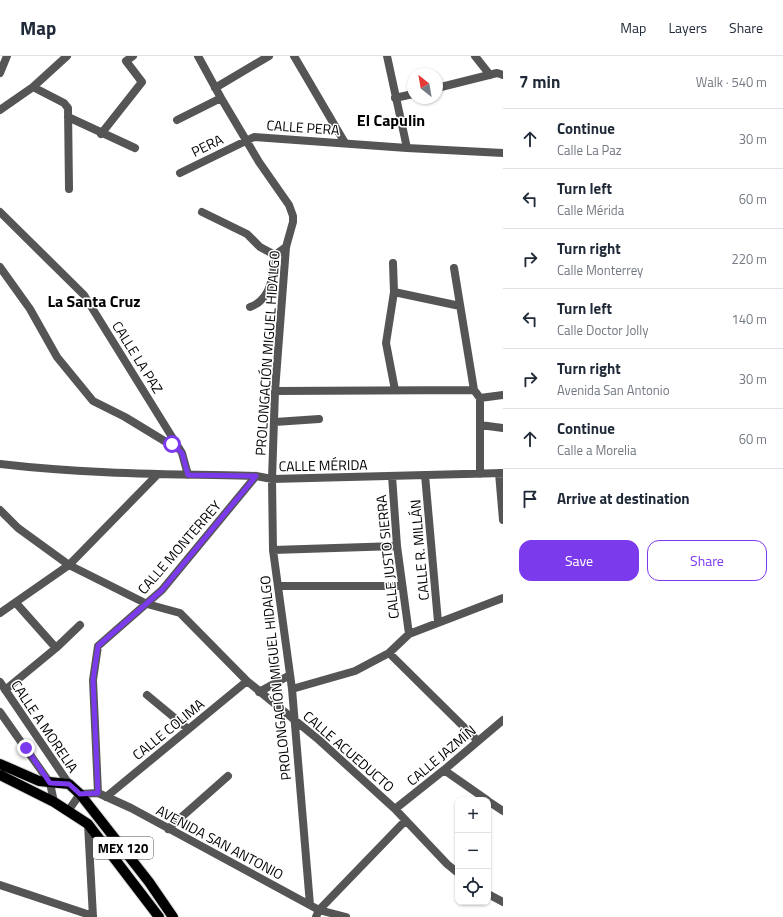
<!DOCTYPE html>
<html lang="en">
<head>
<meta charset="utf-8">
<style>
	:root { --surface:#fff; --page:#f2f2f3; --text:#1f2937; --muted:#747a83; --line:#e0e1e3; --accent:#7c3aed }
	body { margin:0; font-family:"Titillium Web",sans-serif; background:var(--page); color:var(--text) }
	.controls { position:absolute; right:12px; bottom:12px; display:grid; overflow:hidden; border-radius:8px; box-shadow:0 1px 3px #0004 }
	.controls button { width:36px; height:36px; display:grid; place-items:center; padding:0; border:0; border-bottom:1px solid var(--line); background:var(--surface); color:var(--text); font:20px sans-serif }
	.compass { position:absolute; left:407px; top:12px; width:36px; height:36px; border-radius:50%; background:var(--surface); box-shadow:0 1px 3px #0004; rotate:329deg }
	.stop { position:absolute; width:12px; height:12px; margin:-9px; border:3px solid #7c3aed; border-radius:50%; background:#fff }
	.stop.end { background:#7c3aed; border-color:#fff; box-shadow:0 1px 4px #0008 }
	.list { margin:0; padding:0; list-style:none }
	h2 { display:flex; justify-content:space-between; align-items:center; height:52px; margin:0; padding:0 16px; font-size:17px }
	h2 small { font-size:13px; font-weight:400; color:var(--muted) }
	.list li { display:grid; grid-template-columns:26px 1fr auto; gap:12px; align-items:center; box-sizing:border-box; height:60px; padding:0 16px; border-top:1px solid var(--line) }
	.list b { display:block; font-size:15px; white-space:nowrap }
	.list p { margin:0; font-size:13px; white-space:nowrap; color:var(--muted) }
	.list em { font-size:13px; font-style:normal; color:var(--muted) }
	.actions { display:flex; gap:8px; padding:12px 16px }
	.actions a { flex:1; padding:9px 0; border:1px solid var(--accent); border-radius:12px; text-align:center; font-size:14px; color:var(--accent) }
	.actions .main { background:var(--accent); color:#fff }
	.icon { flex:none; width:22px; height:22px; fill:none; stroke:currentColor; stroke-width:2; stroke-linecap:round; stroke-linejoin:round }
	.map { position:relative; flex:none; width:503px; height:861px; overflow:hidden }
	header { display:flex; align-items:center; gap:24px; box-sizing:border-box; height:56px; padding:0 20px; background:var(--surface); border-bottom:1px solid var(--line) }
	header strong { font-size:19px }
	nav { display:flex; gap:22px; margin-inline-start:auto; font-size:14px }
	main { display:flex }
	aside { flex:1; background:var(--surface) }
	.map>svg:first-child { display:block }
	.lines { fill:none; stroke-linecap:round; stroke-linejoin:round }
	.major-casing { stroke:#dbdbdb; stroke-width:12 }
	.minor { stroke:#555; stroke-width:8 }
	.major { stroke:#000; stroke-width:10 }
	.route { stroke:#7c3aed; stroke-width:5 }
	.labels { text-anchor:middle; dominant-baseline:central; stroke-width:3; stroke-linejoin:round; paint-order:stroke }
	.shield { fill:#fff; stroke:#4c4c4c; stroke-width:1 }
	.shield-label { font-size:13px; font-weight:bold; fill:#000 }
	.street-label { font-size:14px; fill:#000; stroke:#fff }
	.quarter-label { font-size:16px; font-weight:bold; fill:#000; stroke:#fff }
</style>
</head>
<body>
<header>
<strong>Map</strong>
<nav><a>Map</a><a>Layers</a><a>Share</a></nav>
</header>
<main>
<div class="map">
<svg width="503" height="861" viewBox="0 0 503 861">
	<rect width="100%" height="100%" fill="#fff"/>
	<g class="lines">
		<defs>
			<path id="major" d="M 0,708 L 39,725 L 69,728 L 80,738 L 149,826 L 173,861
				M 0,719 L 54,746 L 88,768 L 159,861"/>
		</defs>
		<use href="#major" class="major-casing"/>
		<path class="minor" d="M 198,0 L 221,42 L 259,106 L 289,149 L 293,160 L 293,166 L 286,191 L 275,335 L 272,423 L 273,494 L 292,633 L 310,849
			M 294,0 L 345,87
			M 387,0 L 407,92
			M 475,0 L 490,19
			M 0,17 L 7,0
			M 33,31 L 64,47 L 68,52 L 69,133
			M 215,32 L 269,0
			M 437,32 L 497,17 L 503,19
			M 395,42 L 413,38
			M 0,54 L 33,31 L 67,0
			M 68,61 L 135,92
			M 177,64 L 221,42
			M 101,78 L 142,26 L 126,5 L 133,0
			M 180,117 L 254,81 L 407,92 L 503,97
			M 0,156 L 84,239 L 182,397 L 188,419
			M 202,156 L 247,178 L 260,191 L 275,199
			M 393,207 L 394,236 L 386,287 L 395,334
			M 0,211 L 30,253 L 57,301 L 93,345 L 125,361 L 176,392
			M 454,212 L 474,334
			M 394,236 L 460,250
			M 250,251 C 271,244 274,219 275,199 L 286,191
			M 275,335 L 474,334 L 480,342 L 503,339
			M 275,366 L 319,363
			M 480,369 L 503,372
			M 0,408 C 85,418 170,418 256,420 L 272,423 L 503,417
			M 499,417 L 503,464
			M 480,418 L 480,342
			M 425,419 L 438,566
			M 392,420 L 397,490 L 409,578
			M 0,454 L 18,472 L 69,509 L 147,548 L 180,557 L 247,625 L 319,684 L 395,753 L 447,808 L 458,817
			M 273,494 L 397,490
			M 279,530 L 402,530
			M 16,547 L 56,592
			M 0,557 L 69,509 L 157,419
			M 389,597 L 478,685
			M 0,626 L 69,728
			M 292,633 L 355,615 L 389,597 L 409,578 L 503,542
			M 5,634 L 56,592 L 80,569
			M 259,636 L 290,619
			M 147,639 L 188,673
			M 0,656 L 50,727 L 54,746
			M 444,714 L 487,744
			M 98,737 L 93,624 L 98,590 L 162,534 L 256,420
			M 106,741 L 247,625
			M 488,745 L 503,755
			M 395,753 L 444,714 L 503,664
			M 68,755 L 80,738 L 98,737 L 131,752 L 319,854 L 346,861
			M 88,768 L 93,861
			M 168,773 L 228,720
			M 0,829 L 93,860
			M 488,838 L 503,846
			M 316,861 L 319,854 L 405,765"/>
		<use href="#major" class="major"/>
	</g>
	<g class="lines">
		<path class="route" d="M 26,692 L 50,727 L 69,728 L 80,738 L 98,737 L 93,624 L 98,590 L 162,534 L 256,420 L 188,419 L 182,397 L 172,388"/>
	</g>
	<g class="labels">
		<rect class="shield" x="93" y="781" width="60" height="22" rx="3"/>
		<g class="shield-label">
			<text x="123" y="792">MEX 120</text>
		</g>
		<g class="street-label">
			<text transform="translate(303 71) rotate(4)">CALLE PERA</text>
			<text transform="translate(207 89) rotate(-26)">PERA</text>
			<text transform="translate(267 297) rotate(-86)">PROLONGACIÓN MIGUEL HIDALGO</text>
			<text transform="translate(138 301) rotate(58)">CALLE LA PAZ</text>
			<text transform="translate(323 409) rotate(-1)">CALLE MÉRIDA</text>
			<text transform="translate(179 491) rotate(-49)">CALLE MONTERREY</text>
			<text transform="translate(419 494) rotate(-95)">CALLE R. MILLÁN</text>
			<text transform="translate(387 501) rotate(-96)">CALLE JUSTO SIERRA</text>
			<text transform="translate(275 622) rotate(-96)">PROLONGACIÓN MIGUEL HIDALGO</text>
			<text transform="translate(45 670) rotate(56)">CALLE A MORELIA</text>
			<text transform="translate(168 673) rotate(-39)">CALLE COLIMA</text>
			<text transform="translate(349 695) rotate(41)">CALLE ACUEDUCTO</text>
			<text transform="translate(441 699) rotate(-40)">CALLE JAZMÍN</text>
			<text transform="translate(220 786) rotate(28)">AVENIDA SAN ANTONIO</text>
		</g>
		<g class="quarter-label">
			<text x="391" y="64">El Capulin</text>
			<text x="94" y="245">La Santa Cruz</text>
		</g>
	</g>
</svg>
<div class="controls">
<button>+</button>
<button>−</button>
<button><svg class="icon" aria-label="locate" viewBox="0 0 24 24"><circle cx="12" cy="12" r="6"/><path d="M12 2v4M12 18v4M2 12h4M18 12h4"/></svg></button>
</div>
<svg class="compass" viewBox="-18 -18 36 36"><path d="M0-13l5 13h-10z" fill="#e53935"/><path d="M0 13l5-13h-10z" fill="#747a83"/></svg>
<div class="stop" style="left:172px;top:388px"></div>
<div class="stop end" style="left:26px;top:692px"></div>
</div>
<aside>
<h2>7 min<small>Walk · 540 m</small></h2>
<ul class="list">
<li><svg class="icon" aria-label="ahead" viewBox="0 0 24 24"><path d="M12 20V5M6 11l6-6 6 6"/></svg><div><b>Continue</b><p>Calle La Paz</p></div><em>30 m</em></li>
<li><svg class="icon" aria-label="left" viewBox="0 0 24 24"><path d="M17 20v-9H6M10 6l-5 5 5 5"/></svg><div><b>Turn left</b><p>Calle Mérida</p></div><em>60 m</em></li>
<li><svg class="icon" aria-label="right" viewBox="0 0 24 24"><path d="M7 20v-9h11M14 6l5 5-5 5"/></svg><div><b>Turn right</b><p>Calle Monterrey</p></div><em>220 m</em></li>
<li><svg class="icon" aria-label="left" viewBox="0 0 24 24"><path d="M17 20v-9H6M10 6l-5 5 5 5"/></svg><div><b>Turn left</b><p>Calle Doctor Jolly</p></div><em>140 m</em></li>
<li><svg class="icon" aria-label="right" viewBox="0 0 24 24"><path d="M7 20v-9h11M14 6l5 5-5 5"/></svg><div><b>Turn right</b><p>Avenida San Antonio</p></div><em>30 m</em></li>
<li><svg class="icon" aria-label="ahead" viewBox="0 0 24 24"><path d="M12 20V5M6 11l6-6 6 6"/></svg><div><b>Continue</b><p>Calle a Morelia</p></div><em>60 m</em></li>
<li><svg class="icon" aria-label="arrive" viewBox="0 0 24 24"><path d="M6 21V4h12l-3 4 3 4H6"/></svg><div><b>Arrive at destination</b></div></li>
</ul>
<div class="actions"><a class="main">Save</a><a>Share</a></div>
</aside>
</main>
</body>
</html>
